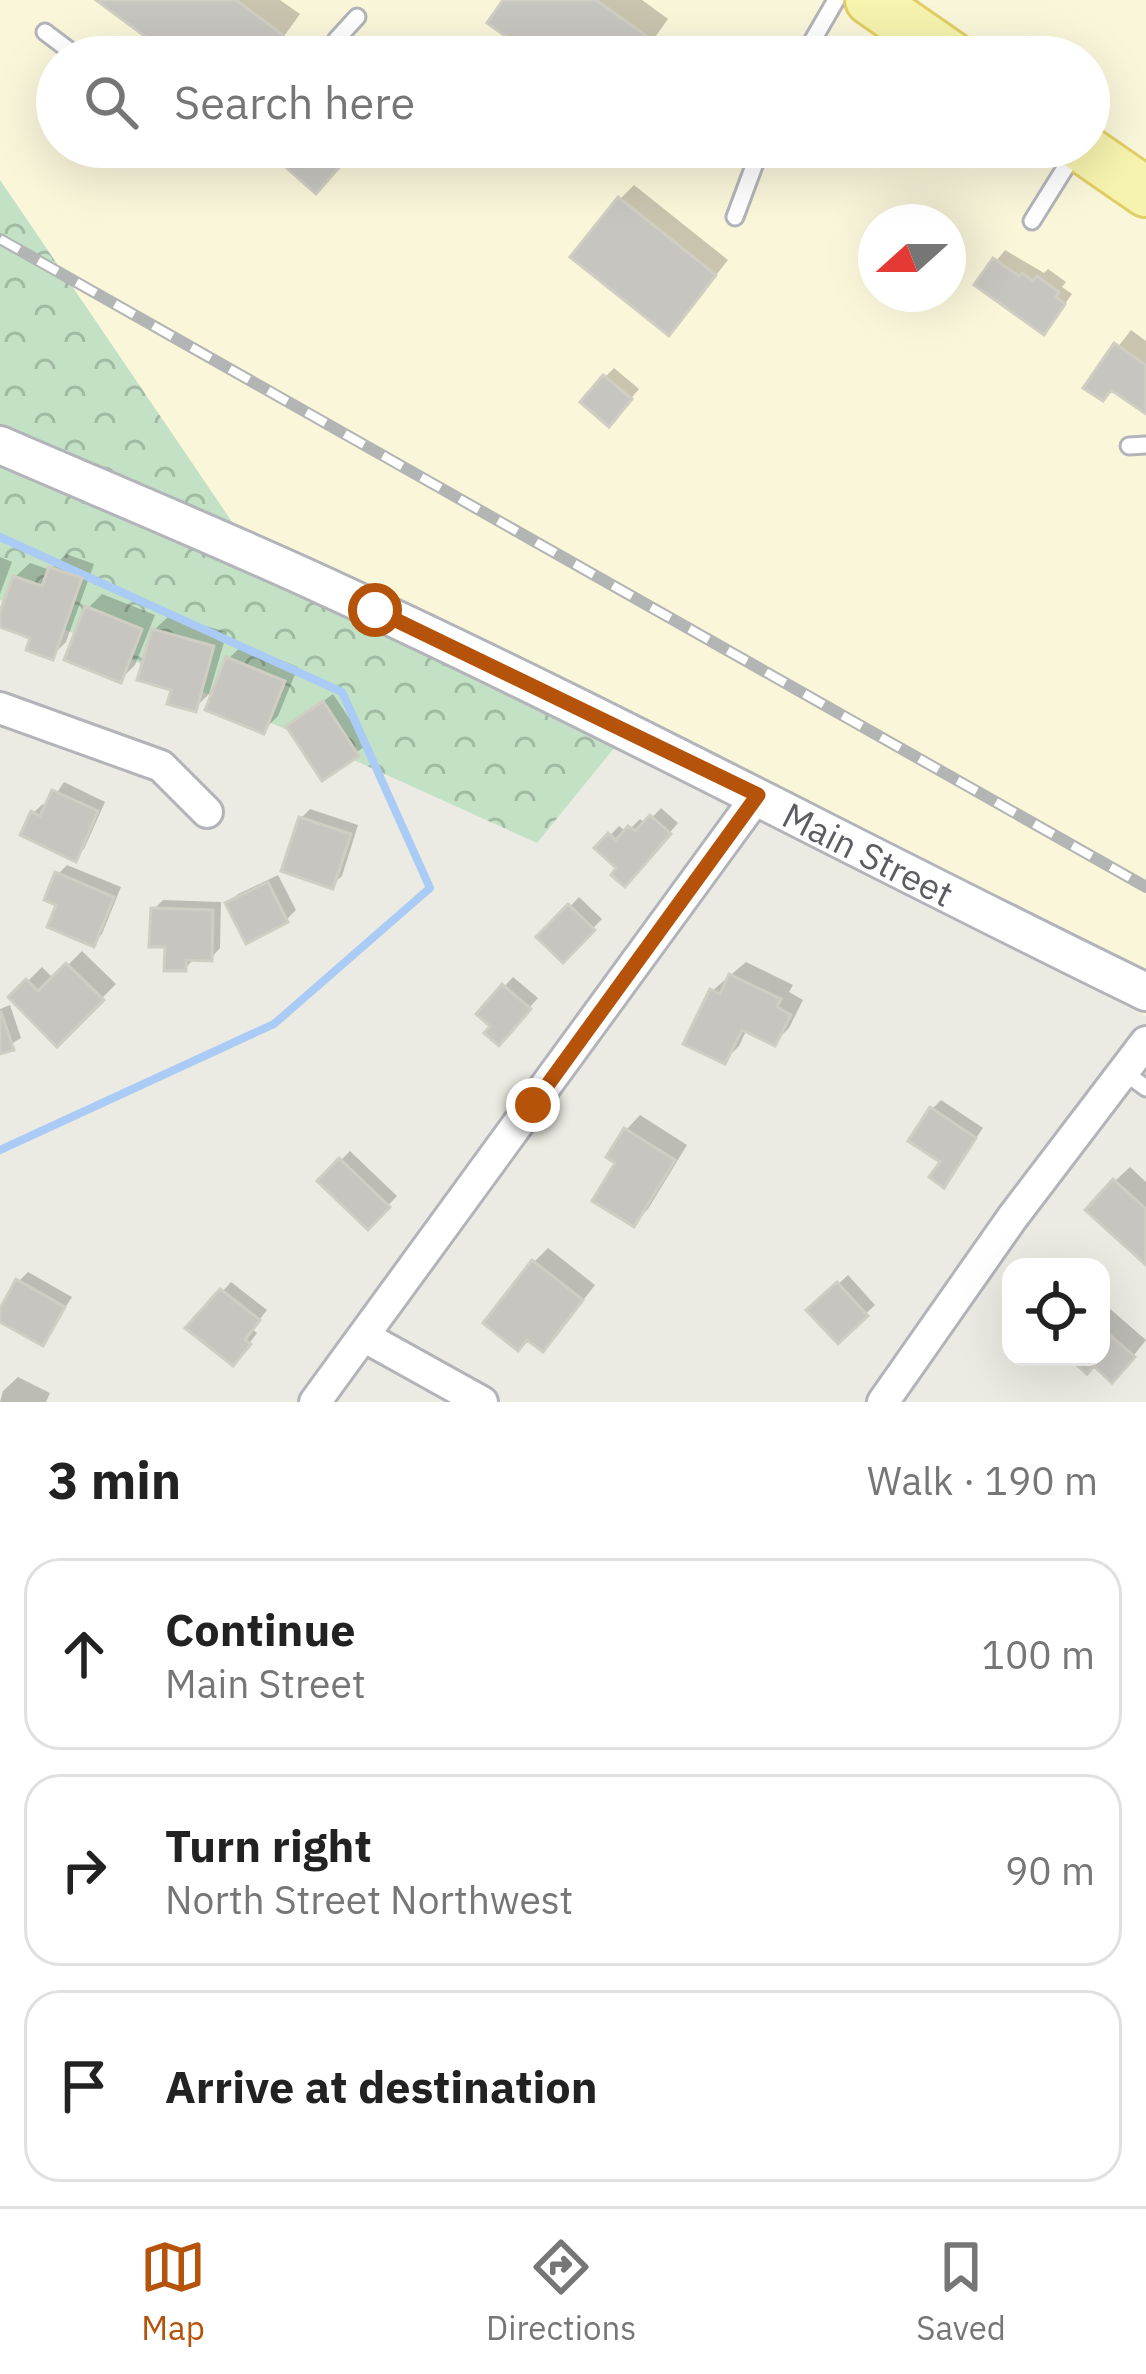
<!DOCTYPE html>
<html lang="en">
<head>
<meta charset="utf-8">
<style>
	:root { --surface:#fff; --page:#f2f2f2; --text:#222; --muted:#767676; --line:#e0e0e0; --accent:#b45309 }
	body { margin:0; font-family:"IBM Plex Sans",sans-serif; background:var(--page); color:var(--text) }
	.controls { position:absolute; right:36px; bottom:36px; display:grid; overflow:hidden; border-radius:24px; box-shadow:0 12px 48px #0002 }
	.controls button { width:108px; height:108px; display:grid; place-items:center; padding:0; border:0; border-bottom:3px solid var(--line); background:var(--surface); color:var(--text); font:60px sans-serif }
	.compass { position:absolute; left:858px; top:204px; width:108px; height:108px; border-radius:50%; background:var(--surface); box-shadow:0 12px 48px #0002; rotate:249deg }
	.stop { position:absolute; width:36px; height:36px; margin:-27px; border:9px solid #b45309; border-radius:50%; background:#fff }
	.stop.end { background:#b45309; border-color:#fff; box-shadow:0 3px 12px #0008 }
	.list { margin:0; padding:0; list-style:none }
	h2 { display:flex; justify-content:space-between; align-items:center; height:156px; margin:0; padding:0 48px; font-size:51px }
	h2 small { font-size:39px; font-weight:400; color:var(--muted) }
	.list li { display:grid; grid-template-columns:78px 1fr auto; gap:36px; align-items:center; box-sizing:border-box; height:192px; margin:0 24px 24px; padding:0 24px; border:3px solid var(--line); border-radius:36px }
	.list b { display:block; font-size:45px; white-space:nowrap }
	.list p { margin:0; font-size:39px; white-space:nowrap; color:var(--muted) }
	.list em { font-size:39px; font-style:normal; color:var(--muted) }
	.icon { flex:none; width:66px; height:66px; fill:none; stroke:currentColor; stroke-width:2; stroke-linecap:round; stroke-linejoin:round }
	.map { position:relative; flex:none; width:1146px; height:1402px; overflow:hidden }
	.search { position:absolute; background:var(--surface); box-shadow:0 12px 48px #0002; left:36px; right:36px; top:36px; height:132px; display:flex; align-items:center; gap:30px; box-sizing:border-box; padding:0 42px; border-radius:66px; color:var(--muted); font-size:45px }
	.sheet { height:804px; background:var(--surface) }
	nav { display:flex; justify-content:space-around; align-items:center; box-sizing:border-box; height:168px; border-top:3px solid var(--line); background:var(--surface); font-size:33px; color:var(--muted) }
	nav a { display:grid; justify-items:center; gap:6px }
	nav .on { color:var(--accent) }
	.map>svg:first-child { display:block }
	.commercial { fill:#faf6da; fill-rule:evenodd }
	.forest { fill:url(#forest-crowns) }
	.shadow { fill:#0003 }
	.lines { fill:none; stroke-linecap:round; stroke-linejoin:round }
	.stream { stroke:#a9cbf5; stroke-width:8 }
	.building { fill:#c7c5c0; stroke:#d0cdc2; stroke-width:3 }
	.service-casing { stroke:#b3b4b9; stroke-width:21 }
	.minor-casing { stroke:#b3b4b9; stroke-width:36 }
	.tertiary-casing { stroke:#b3b4b9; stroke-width:42 }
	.primary-casing { stroke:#e2ce66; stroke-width:54 }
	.service { stroke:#fff; stroke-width:15 }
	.minor { stroke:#fff; stroke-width:30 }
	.tertiary { stroke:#fff; stroke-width:36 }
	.primary { stroke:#f6f3ae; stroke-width:48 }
	.rail-casing { stroke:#b3b4b4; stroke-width:12 }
	.rail { stroke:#fff; stroke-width:8; stroke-dasharray:22; stroke-linecap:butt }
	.route { stroke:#b45309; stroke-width:15 }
	.labels { text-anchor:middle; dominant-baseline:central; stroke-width:9; stroke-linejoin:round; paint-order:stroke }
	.street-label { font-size:36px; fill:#5b5d62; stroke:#fff }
</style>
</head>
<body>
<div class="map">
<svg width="1146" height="1402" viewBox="0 0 1146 1402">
	<defs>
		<pattern id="forest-crowns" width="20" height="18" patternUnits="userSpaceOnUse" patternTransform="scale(3)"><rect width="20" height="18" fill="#c2e1c5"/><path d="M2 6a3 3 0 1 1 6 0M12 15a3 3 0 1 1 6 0" fill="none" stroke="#a1baa3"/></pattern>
	</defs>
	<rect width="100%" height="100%" fill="#ecebe3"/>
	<path class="commercial" d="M 0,0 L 1146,0 L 1146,1016 L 524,693 L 245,541 L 0,180 ZM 57,57 L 1089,57 L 1089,147 L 57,147 ZM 876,222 L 948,222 L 948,294 L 876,294 Z"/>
	<path class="forest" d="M 0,180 L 245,541 L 619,742 L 537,843 L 0,600 Z"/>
	<path class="shadow" d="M 101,0 L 280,0 L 300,14 L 269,57 L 179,57 Z
		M 507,0 L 642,0 L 668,19 L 641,57 L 540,57 Z
		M 363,39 L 384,57 L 346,57 Z
		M 634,185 L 728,260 L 683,317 L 620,199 Z
		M 1005,250 L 1044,273 L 1048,269 L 1066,282 L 1062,287 L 1072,294 L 1052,322 L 978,284 Z
		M 1131,330 L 1146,341 L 1146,410 L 1113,387 L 1087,387 Z
		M 614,368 L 639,389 L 618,414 L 605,377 Z
		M 66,554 L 94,564 L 66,642 L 52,656 L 34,636 L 0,621 L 15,577 L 30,563 L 50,570 Z
		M 0,557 L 12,562 L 0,594 Z
		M 102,594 L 155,615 L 135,665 L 120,680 L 88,608 Z
		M 169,616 L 227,632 L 209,694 L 195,708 L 175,688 L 154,630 Z
		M 243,645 L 298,667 L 278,716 L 263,731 L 228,659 Z
		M 333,694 L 367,745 L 323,776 L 290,726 Z
		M 64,782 L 105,802 L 84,849 L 75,858 L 33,813 L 43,804 L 48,806 Z
		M 661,808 L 678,823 L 634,874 L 621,868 L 598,848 L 619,826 L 627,832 L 640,819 L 646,824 Z
		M 310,809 L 358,825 L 342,876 L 332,885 L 301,818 Z
		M 67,865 L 121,887 L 102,934 L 93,943 L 60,903 L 58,874 Z
		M 278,875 L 296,910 L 287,919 L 229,904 L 238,894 Z
		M 579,897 L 602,919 L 563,959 L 541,937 Z
		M 163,900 L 221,902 L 220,948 L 211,958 L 194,959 L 185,968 L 168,945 L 154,909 Z
		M 82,951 L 116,984 L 57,1043 L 12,997 L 42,967 L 54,979 Z
		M 746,962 L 793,985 L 789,992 L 803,1000 L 789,1028 L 775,1042 L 747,1029 L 739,1046 L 724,1061 L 712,991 Z
		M 513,977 L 538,998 L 507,1033 L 480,1014 Z
		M 10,1005 L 21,1038 L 0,1051 L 0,1009 Z
		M 941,1100 L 983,1128 L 944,1184 L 944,1161 L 932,1109 Z
		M 640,1115 L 687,1145 L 648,1209 L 634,1223 L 619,1162 L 626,1130 Z
		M 350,1151 L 397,1196 L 368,1226 L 321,1181 Z
		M 1130,1167 L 1146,1182 L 1146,1261 L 1115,1181 Z
		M 548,1248 L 595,1285 L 557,1334 L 534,1262 Z
		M 28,1272 L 72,1297 L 43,1342 L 0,1318 L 19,1281 Z
		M 848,1275 L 875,1305 L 838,1340 L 810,1311 Z
		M 231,1282 L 267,1310 L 252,1329 L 257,1333 L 242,1353 L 190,1328 Z
		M 1101,1301 L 1146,1340 L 1126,1365 L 1101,1357 Z
		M 18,1377 L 50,1393 L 46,1402 L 0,1402 L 3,1391 Z"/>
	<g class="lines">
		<path class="stream" d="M 0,537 L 342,692 L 430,888 L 274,1024 L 0,1150"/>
	</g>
	<path class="building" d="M 96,0 L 236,0 L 283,35 L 267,57 L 173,57 Z
		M 503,0 L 596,0 L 651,39 L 638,57 L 535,57 L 487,23 Z
		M 264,147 L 357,147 L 316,194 L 273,156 L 270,161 L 260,152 Z
		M 618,197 L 716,275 L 669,336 L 570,257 Z
		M 993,258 L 1019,276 L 1022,273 L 1033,281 L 1037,276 L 1059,292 L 1056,297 L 1065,304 L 1044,335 L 974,285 Z
		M 1114,343 L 1146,365 L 1146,414 L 1111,390 L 1103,401 L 1083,388 Z
		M 603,375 L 632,399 L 609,427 L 580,402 Z
		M 49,567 L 82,578 L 53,660 L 26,650 L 30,638 L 0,627 L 0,612 L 13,576 L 42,586 Z
		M 85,606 L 142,629 L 121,683 L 64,660 Z
		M 152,629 L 214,646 L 196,712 L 167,704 L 171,690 L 137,680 Z
		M 226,657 L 285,681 L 264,734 L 205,710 Z
		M 323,701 L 359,756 L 322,781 L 286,726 Z
		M 52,790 L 98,811 L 76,862 L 20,835 L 31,811 L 40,816 Z
		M 650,815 L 671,834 L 625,887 L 611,875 L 616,868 L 594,848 L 608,833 L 616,840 L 628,826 L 635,831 Z
		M 299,817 L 351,834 L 333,889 L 281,871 Z
		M 55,872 L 114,897 L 94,947 L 47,927 L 56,905 L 44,900 Z
		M 268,882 L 288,922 L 246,944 L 225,903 Z
		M 568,904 L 595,930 L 563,963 L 536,937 Z
		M 151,908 L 213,910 L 212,961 L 186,960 L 186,971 L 164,971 L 165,947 L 149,947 Z
		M 66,963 L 104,1000 L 57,1047 L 8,997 L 26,979 L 38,991 Z
		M 729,974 L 781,999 L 777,1007 L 791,1015 L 775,1046 L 742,1030 L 725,1064 L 683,1044 L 710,989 L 720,994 Z
		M 502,984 L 531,1009 L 499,1046 L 484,1033 L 490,1026 L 476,1014 Z
		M 1,1012 L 14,1050 L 0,1054 L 0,1013 Z
		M 930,1107 L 976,1138 L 944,1188 L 929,1177 L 940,1162 L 908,1141 Z
		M 624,1128 L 675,1160 L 634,1227 L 592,1201 L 615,1163 L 606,1157 Z
		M 339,1158 L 390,1207 L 368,1230 L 317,1181 Z
		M 1113,1179 L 1146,1209 L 1146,1265 L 1085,1210 Z
		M 532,1260 L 583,1300 L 543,1352 L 527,1340 L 518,1351 L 483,1323 Z
		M 16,1279 L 65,1307 L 43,1346 L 0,1322 L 0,1309 Z
		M 837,1282 L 868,1316 L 838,1344 L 806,1310 Z
		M 220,1289 L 260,1320 L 245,1340 L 251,1344 L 233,1366 L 185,1328 Z
		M 1101,1327 L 1135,1357 L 1112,1383 L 1094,1366 L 1087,1374 L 1068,1357 L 1101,1357 Z"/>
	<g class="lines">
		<defs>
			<path id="service" d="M 45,32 L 78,57
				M 336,40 L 357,17
				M 406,52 L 447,57
				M 803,57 L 836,0
				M 735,217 L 761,147
				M 1032,221 L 1075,152
				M 1129,446 L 1146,445
				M 1124,1072 L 1146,1088"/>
			<path id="minor" d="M 0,708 L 161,766 L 207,812
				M 365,1337 L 482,1402
				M 315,1402 L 758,795
				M 883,1402 L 1012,1218 L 1146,1042"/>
			<g id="tertiary">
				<path id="s1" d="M 0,445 C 111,493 223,539 333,590 C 607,716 874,860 1146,992"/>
			</g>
			<path id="primary" d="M 870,0 L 952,57
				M 1081,147 L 1146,192"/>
		</defs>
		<use href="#service" class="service-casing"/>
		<use href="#minor" class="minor-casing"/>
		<use href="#tertiary" class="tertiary-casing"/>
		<use href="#primary" class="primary-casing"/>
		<use href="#service" class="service"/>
		<use href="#minor" class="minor"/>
		<use href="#tertiary" class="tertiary"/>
		<use href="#primary" class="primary"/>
		<defs>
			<path id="rail" d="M 0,239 L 1146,887"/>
		</defs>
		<use href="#rail" class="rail-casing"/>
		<use href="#rail" class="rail"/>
	</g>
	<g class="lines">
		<path class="route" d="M 375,610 L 758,795 L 533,1105"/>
	</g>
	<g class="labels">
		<g class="street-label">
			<text stroke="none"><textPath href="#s1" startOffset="960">Main Street</textPath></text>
		</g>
	</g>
</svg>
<div class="controls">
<button><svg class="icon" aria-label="locate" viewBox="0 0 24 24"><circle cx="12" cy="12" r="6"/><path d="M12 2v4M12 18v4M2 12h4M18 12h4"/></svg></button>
</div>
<svg class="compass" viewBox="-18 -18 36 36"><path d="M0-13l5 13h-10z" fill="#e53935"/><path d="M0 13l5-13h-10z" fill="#767676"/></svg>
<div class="stop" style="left:375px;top:610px"></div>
<div class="stop end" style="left:533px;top:1105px"></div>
<div class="search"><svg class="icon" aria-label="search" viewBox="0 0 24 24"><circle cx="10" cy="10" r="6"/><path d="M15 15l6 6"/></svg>Search here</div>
</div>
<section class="sheet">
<h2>3 min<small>Walk · 190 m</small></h2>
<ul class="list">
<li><svg class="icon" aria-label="ahead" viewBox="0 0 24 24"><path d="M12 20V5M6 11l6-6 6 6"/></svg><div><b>Continue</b><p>Main Street</p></div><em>100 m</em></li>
<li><svg class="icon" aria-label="right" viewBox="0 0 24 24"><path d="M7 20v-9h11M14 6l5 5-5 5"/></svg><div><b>Turn right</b><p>North Street Northwest</p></div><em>90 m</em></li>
<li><svg class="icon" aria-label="arrive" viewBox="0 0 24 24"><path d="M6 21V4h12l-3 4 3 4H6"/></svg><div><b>Arrive at destination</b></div></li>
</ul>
</section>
<nav>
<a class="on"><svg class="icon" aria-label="map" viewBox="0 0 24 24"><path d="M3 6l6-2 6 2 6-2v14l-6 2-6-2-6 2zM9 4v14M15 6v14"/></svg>Map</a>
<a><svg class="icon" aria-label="directions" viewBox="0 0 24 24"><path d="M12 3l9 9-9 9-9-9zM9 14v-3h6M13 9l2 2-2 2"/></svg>Directions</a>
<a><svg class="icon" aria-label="saved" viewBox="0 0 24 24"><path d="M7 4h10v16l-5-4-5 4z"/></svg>Saved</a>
</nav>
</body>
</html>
